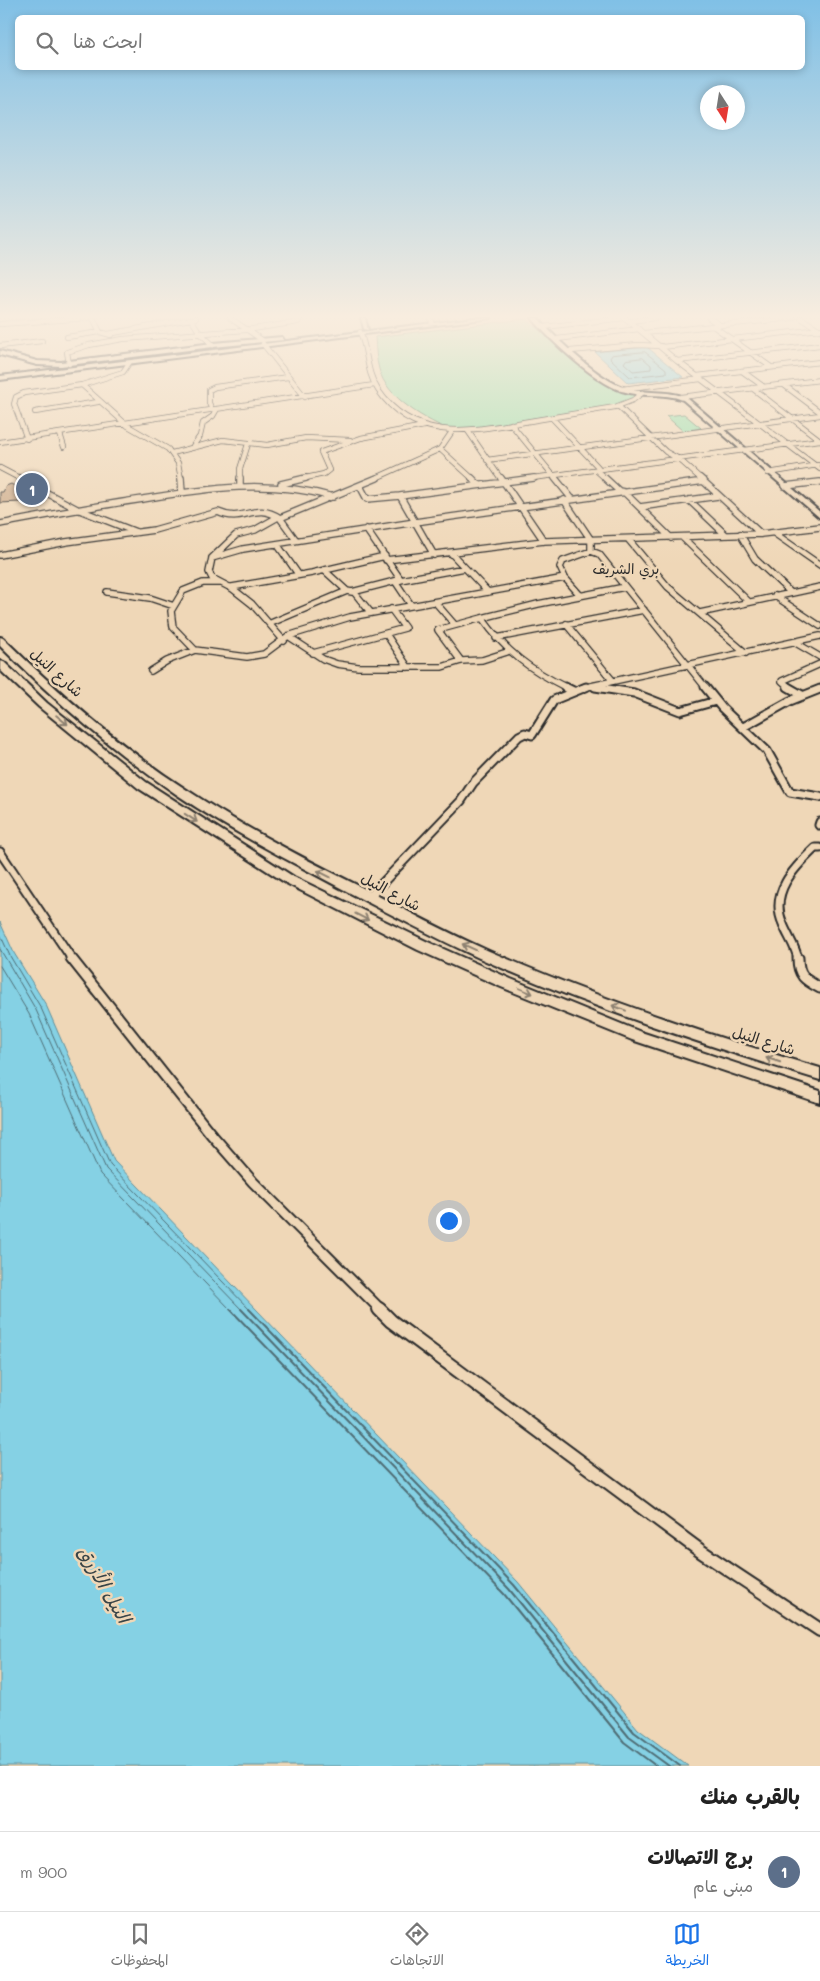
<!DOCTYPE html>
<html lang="ar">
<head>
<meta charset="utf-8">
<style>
	:root { --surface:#fff; --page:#f2f2f2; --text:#222; --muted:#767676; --line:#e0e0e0; --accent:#1a73e8 }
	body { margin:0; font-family:Mali,"Playpen Sans Arabic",sans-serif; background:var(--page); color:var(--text); direction:rtl }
	.compass { position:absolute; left:700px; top:85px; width:45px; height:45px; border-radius:50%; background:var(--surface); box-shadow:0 2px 8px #0003; rotate:168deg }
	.you { position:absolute; left:448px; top:1220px; width:18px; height:18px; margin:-12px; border:4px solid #fff; border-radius:50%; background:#1a73e8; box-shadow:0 0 0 8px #1a73e833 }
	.badge { display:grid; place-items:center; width:32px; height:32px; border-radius:50%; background:var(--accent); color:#fff; font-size:16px; font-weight:700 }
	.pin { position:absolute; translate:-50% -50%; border:2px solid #fff; box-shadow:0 1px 5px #0006 }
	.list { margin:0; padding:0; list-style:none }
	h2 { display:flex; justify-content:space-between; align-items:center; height:65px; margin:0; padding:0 20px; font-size:21px }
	h2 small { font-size:16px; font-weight:400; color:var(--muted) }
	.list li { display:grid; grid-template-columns:32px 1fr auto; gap:15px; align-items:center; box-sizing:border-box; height:80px; padding:0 20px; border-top:1px solid var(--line) }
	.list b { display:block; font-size:19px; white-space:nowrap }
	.list p { margin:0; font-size:16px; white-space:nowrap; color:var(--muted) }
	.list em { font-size:16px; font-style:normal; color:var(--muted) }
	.icon { flex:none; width:28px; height:28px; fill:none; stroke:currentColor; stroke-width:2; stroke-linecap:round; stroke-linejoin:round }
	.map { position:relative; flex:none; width:820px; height:1766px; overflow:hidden; direction:ltr }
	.search { position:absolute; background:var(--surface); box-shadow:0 2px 8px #0003; left:15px; right:15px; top:15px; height:55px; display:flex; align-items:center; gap:12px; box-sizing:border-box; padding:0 18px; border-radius:8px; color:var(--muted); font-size:19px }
	.sheet { height:145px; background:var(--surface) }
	nav { display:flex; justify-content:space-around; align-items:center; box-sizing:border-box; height:70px; border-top:1px solid var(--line); background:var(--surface); font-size:14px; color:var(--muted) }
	nav a { display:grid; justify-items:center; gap:2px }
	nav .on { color:var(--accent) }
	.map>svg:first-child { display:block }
	.green { fill:#98dfac; stroke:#62856c }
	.water { fill:#85d1e4; stroke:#618f9a }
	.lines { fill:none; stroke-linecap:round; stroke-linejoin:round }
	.shore-far1 { stroke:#4f6d75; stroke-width:1 }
	.shore { stroke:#4f6d75; stroke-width:2 }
	.building { fill:#cfae8d; stroke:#2b2b2b }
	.minor-far4-casing { stroke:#2b2b2b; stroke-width:6 }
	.minor-far3-casing { stroke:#2b2b2b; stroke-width:8 }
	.minor-far2-casing { stroke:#2b2b2b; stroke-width:11 }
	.minor-far1-casing { stroke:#2b2b2b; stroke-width:13 }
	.minor-casing { stroke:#2b2b2b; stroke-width:16 }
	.tertiary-casing { stroke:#2b2b2b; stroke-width:4 }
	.secondary-casing { stroke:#2b2b2b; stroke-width:4 }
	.primary-casing { stroke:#2b2b2b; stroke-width:4 }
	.minor-far4 { stroke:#efd7b7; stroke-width:4.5 }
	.minor-far3 { stroke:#efd7b7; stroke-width:5.5 }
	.minor-far2 { stroke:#efd7b7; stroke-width:7 }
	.minor-far1 { stroke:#efd7b7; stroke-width:9 }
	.minor { stroke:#efd7b7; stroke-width:12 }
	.tertiary { fill:#efd7b7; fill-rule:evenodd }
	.secondary { fill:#efd7b7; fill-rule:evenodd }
	.primary { fill:#efd7b7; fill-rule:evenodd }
	.oneway { stroke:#8d8171 }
	.labels { text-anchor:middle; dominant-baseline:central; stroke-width:5; stroke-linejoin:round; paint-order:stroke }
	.far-neighbourhood-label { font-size:14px; fill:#2b2b2b; stroke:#efd7b7 }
	.street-label { font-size:15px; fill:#2b2b2b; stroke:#efd7b7 }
	.near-water-label { font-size:19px; font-style:italic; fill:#384447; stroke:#efd7b7 }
</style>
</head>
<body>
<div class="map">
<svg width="820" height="1766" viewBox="0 0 820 1766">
	<rect width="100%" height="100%" fill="#efd7b7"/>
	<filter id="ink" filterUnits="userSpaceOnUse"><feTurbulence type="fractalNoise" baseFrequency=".02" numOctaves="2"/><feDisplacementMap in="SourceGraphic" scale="10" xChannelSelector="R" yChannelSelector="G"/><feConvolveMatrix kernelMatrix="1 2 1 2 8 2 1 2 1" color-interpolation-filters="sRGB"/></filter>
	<g filter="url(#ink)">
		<path class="green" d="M 526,319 L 598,379 L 642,397 L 622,404 L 453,431 C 427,421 386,398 379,369 C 376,359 376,348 375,337 Z
			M 684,414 L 701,428 L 683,431 L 666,416 Z"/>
		<path class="water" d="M 647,347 L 683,377 L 628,383 L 595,352 Z
			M 0,922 L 14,953 L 46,1005 L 114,1161 L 518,1582 L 638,1729 L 688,1766 L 0,1766 Z"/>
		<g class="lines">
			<path class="shore-far1" d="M 645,352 L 666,369 L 666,373 L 630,377 L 610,358 L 612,355 Z
				M 643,358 L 651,365 L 651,369 L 633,371 L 624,363 L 626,360 Z
				M 0,934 L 10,956 L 41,1008 L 110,1165 L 250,1310
				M 0,949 L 36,1010 L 106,1169 L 242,1310
				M 0,966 L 29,1014 L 100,1174 L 231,1310"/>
			<path class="shore" d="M 230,1309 L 504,1594 L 624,1742 L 656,1766
				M 241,1309 L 509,1589 L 629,1737 L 669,1766
				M 249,1309 L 514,1585 L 634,1732 L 680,1766"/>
		</g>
		<path class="building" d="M 11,484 L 25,492 L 39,501 L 0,503 L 0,492 L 3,492 L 6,486 Z"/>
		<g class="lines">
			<defs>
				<path id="minor-far4" d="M 93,318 L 100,332
					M 230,318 L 262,340
					M 431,318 L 432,322
					M 625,318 L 677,361 L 820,469
					M 709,318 L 720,325
					M 801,318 L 820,330
					M 191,319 L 200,333 L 213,345
					M 629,321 L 655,318
					M 0,324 L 88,318
					M 713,326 L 771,367
					M 543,327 L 625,318
					M 360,332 C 368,351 366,372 378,390 C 414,443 471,431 524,422 C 555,417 585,412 615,407 L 633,400 L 642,393
					M 644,333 L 793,318
					M 108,334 L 196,318
					M 67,337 L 100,332 L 111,335
					M 557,339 L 639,329
					M 263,344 L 305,397
					M 0,346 L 42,341
					M 662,347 L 820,329
					M 570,351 L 638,345 L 661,346
					M 677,361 L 820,345
					M 129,363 L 123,372 L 82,385 L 128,426 L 168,449 L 178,463 L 181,479
					M 69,364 L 67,352 L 89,345 L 123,339 L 246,330 L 298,322 L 300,318
					M 742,371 L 764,387
					M 697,376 L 820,362
					M 784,385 L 820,412
					M 752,388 L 820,440
					M 622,389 L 701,379
					M 681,397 L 820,380
					M 618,406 L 666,452 L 679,459 L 701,479
					M 212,410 L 209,403 L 209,390 L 215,387 L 288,377
					M 35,412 L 98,402
					M 552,418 L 598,467 L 597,471 L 606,479
					M 511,424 L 556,479
					M 468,431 L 501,479
					M 60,434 L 64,447
					M 27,439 L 14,404 L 16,397 L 24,393 L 82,385
					M 0,442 L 374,385
					M 193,446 L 200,436 L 203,423 L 213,416 L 217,409
					M 440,449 L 473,479
					M 172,453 L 223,440 L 267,445 L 306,438 L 350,440
					M 487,460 L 820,415
					M 0,468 L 21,479
					M 768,473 L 818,465
					M 240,479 L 240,469 L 248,444
					M 301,479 L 324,474 L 329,470 L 321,452 L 361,438 L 424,426
					M 374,479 L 440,449 L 451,433
					M 525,479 L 820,440"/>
				<path id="minor-far3" d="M 19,478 L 77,509 L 136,532
					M 181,478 L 182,493
					M 240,478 L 240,485
					M 472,478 L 479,485
					M 501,478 L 544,541
					M 555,478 L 572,499
					M 605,478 L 619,491 L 624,492 L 671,538
					M 700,478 L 761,534
					M 281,484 L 306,478
					M 360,486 L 367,499 L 400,496
					M 785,486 L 820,482
					M 564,500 L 591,540 L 591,551 L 599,554 L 706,688
					M 689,500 L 726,535
					M 640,507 L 718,496
					M 278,517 L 255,530 L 236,535 L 212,558 L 209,572 L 212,578 L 233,589 L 252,604 L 284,641
					M 280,518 L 296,540
					M 0,524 C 48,515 95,506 143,499 C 208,488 269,479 333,497
					M 366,529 L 401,580
					M 774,533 L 820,565
					M 740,534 L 755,559 L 790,592
					M 682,537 L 748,601
					M 628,539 L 668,587 L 746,653
					M 277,544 L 298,574
					M 451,553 L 488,592
					M 0,555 L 66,542 L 154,530 L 218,512 C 244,524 254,501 280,518 L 377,478
					M 434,555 L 415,522 L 704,481
					M 212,558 L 243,549 L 415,522 L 400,496 L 534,478
					M 386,560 L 544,541 L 761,534 L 820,527
					M 324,570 L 347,591 L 352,592 L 395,581 L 465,568
					M 395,581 L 411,605
					M 232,587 L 312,573 L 385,556
					M 107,592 L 150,598 L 174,606
					M 354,592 L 371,613
					M 580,595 L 565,578 L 560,567 L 563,561 L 591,551
					M 775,596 L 820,626
					M 435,602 L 455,625
					M 700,613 L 820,587
					M 271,623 L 347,591
					M 566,624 L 613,681
					M 386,634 L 408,667
					M 288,636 L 323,659 L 337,664 L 358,667 L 442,667 L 461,661 L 482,660 L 507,652
					M 496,638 L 644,610
					M 796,643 L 820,657
					M 195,650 L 173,627 L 171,611 L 183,591 L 203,583 L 220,583
					M 313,653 L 405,628 L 391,609
					M 461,661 L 438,630 L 482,618
					M 151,671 L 167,661 L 195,650 L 247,657 L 264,654 L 288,636 L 350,617 L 565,578
					M 595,687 L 602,688
					M 567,688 C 529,669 507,653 482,618 L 538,604 L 625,587
					M 582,688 L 820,636
					M 790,688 L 782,681 L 820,664"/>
				<path id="minor-far2" d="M 565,687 L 573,691
					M 595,687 L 634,693 L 680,711 L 716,701
					M 705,687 L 722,708 L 767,751 L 790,792 L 820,797
					M 788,687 L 802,695
					M 745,726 L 790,701 L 820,689
					M 819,825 L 820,822
					M 0,852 L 72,959
					M 369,897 L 461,801 L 473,783 L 519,736 L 525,733 L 532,735 L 554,700 L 586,687
					M 798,959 C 796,947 787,935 783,924 C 769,893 794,868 815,848 L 820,848"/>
				<path id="minor-far1" d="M 71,958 L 211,1134 L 253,1182 L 381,1310
					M 798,958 C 798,976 805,980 820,988"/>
				<path id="minor" d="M 379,1309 L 391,1321 L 702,1552 L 820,1630"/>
				<path id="tertiary" d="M 361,318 L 365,318 L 368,330 L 364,329 Z
					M 282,337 L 284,340 L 213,347 L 61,366 L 37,365 L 0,355 L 0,351 L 37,361 L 61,362 L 213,343 Z"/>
				<path id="secondary" d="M 532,318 L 538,318 C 556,339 600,381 626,388 C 646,395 667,389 687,398 L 820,512 L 820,518 L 683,400 C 663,392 642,398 622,391 C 595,382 550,341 532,318 Z"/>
				<path id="primary" d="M 474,318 L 491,318 L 0,380 L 0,376 Z
					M 0,637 L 3,638 C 60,694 120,747 187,790 C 243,827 303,858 363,888 C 405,910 446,932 489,951 C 597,998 707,1035 820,1068 L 820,1080 C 704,1045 589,1007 479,958 C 436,938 394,916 352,894 C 293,863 232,832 176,794 C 113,751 54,700 0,646 Z
					M 0,661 L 4,662 L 47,703 L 146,782 L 294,877 L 428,942 L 511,979 L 641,1032 L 820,1091 L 820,1103 L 632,1040 L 501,987 L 418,950 L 286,883 L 138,788 L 39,707 L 0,670 Z"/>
			</defs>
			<use href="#minor-far4" class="minor-far4-casing"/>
			<use href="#minor-far3" class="minor-far3-casing"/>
			<use href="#minor-far2" class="minor-far2-casing"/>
			<use href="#minor-far1" class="minor-far1-casing"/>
			<use href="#minor" class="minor-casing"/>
			<use href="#tertiary" class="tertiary-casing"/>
			<use href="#secondary" class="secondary-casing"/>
			<use href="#primary" class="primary-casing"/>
			<use href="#minor-far4" class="minor-far4"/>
			<use href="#minor-far3" class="minor-far3"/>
			<use href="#minor-far2" class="minor-far2"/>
			<use href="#minor-far1" class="minor-far1"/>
			<use href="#minor" class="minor"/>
			<use href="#tertiary" class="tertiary"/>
			<use href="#secondary" class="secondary"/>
			<use href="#primary" class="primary"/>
		</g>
		<defs><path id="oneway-shaft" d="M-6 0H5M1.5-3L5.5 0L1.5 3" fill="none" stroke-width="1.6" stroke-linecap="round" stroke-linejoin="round" transform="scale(1.25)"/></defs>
		<g class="oneway">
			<use href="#oneway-shaft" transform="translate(62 720) rotate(39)"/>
			<use href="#oneway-shaft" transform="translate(191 818) rotate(33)"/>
			<use href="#oneway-shaft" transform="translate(324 874) rotate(-153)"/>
			<use href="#oneway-shaft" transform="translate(362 917) rotate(27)"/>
			<use href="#oneway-shaft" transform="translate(469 947) rotate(-156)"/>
			<use href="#oneway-shaft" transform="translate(526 991) rotate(22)"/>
			<use href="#oneway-shaft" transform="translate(619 1008) rotate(-159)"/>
			<use href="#oneway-shaft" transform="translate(773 1060) rotate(-162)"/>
		</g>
	</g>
	<linearGradient id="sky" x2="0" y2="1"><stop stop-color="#80c0e6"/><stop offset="0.56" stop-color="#f8eddf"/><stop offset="1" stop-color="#f8eddf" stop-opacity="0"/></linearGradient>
	<rect width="820" height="565" fill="url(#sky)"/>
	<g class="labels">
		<g class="far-neighbourhood-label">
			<text x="626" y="568">بري الشريف</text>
		</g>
		<g class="street-label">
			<text transform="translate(57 672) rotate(42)">شارع النيل</text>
			<text transform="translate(391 891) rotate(28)">شارع النيل</text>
			<text transform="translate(764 1040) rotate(17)">شارع النيل</text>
		</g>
		<g class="near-water-label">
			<text transform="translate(105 1584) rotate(60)">النيل الأزرق</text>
		</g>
	</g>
</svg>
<svg class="compass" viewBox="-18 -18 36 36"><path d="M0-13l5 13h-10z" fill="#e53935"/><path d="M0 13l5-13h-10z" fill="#767676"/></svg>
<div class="you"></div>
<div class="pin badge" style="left:32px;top:489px;background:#5c6f8a">1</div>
<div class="search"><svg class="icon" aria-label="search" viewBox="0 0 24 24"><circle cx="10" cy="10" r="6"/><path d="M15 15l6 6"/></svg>ابحث هنا</div>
</div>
<section class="sheet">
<h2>بالقرب منك<small></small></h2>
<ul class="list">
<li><span class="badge" style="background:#5c6f8a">1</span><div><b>برج الاتصالات</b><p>مبنى عام</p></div><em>900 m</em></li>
</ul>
</section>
<nav>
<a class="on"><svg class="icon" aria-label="map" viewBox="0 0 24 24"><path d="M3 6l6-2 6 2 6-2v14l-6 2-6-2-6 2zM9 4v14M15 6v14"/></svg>الخريطة</a>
<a><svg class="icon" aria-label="directions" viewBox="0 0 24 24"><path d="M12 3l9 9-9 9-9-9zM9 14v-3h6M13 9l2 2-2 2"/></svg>الاتجاهات</a>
<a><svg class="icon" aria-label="saved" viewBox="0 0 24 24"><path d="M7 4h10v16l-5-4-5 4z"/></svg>المحفوظات</a>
</nav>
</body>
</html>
